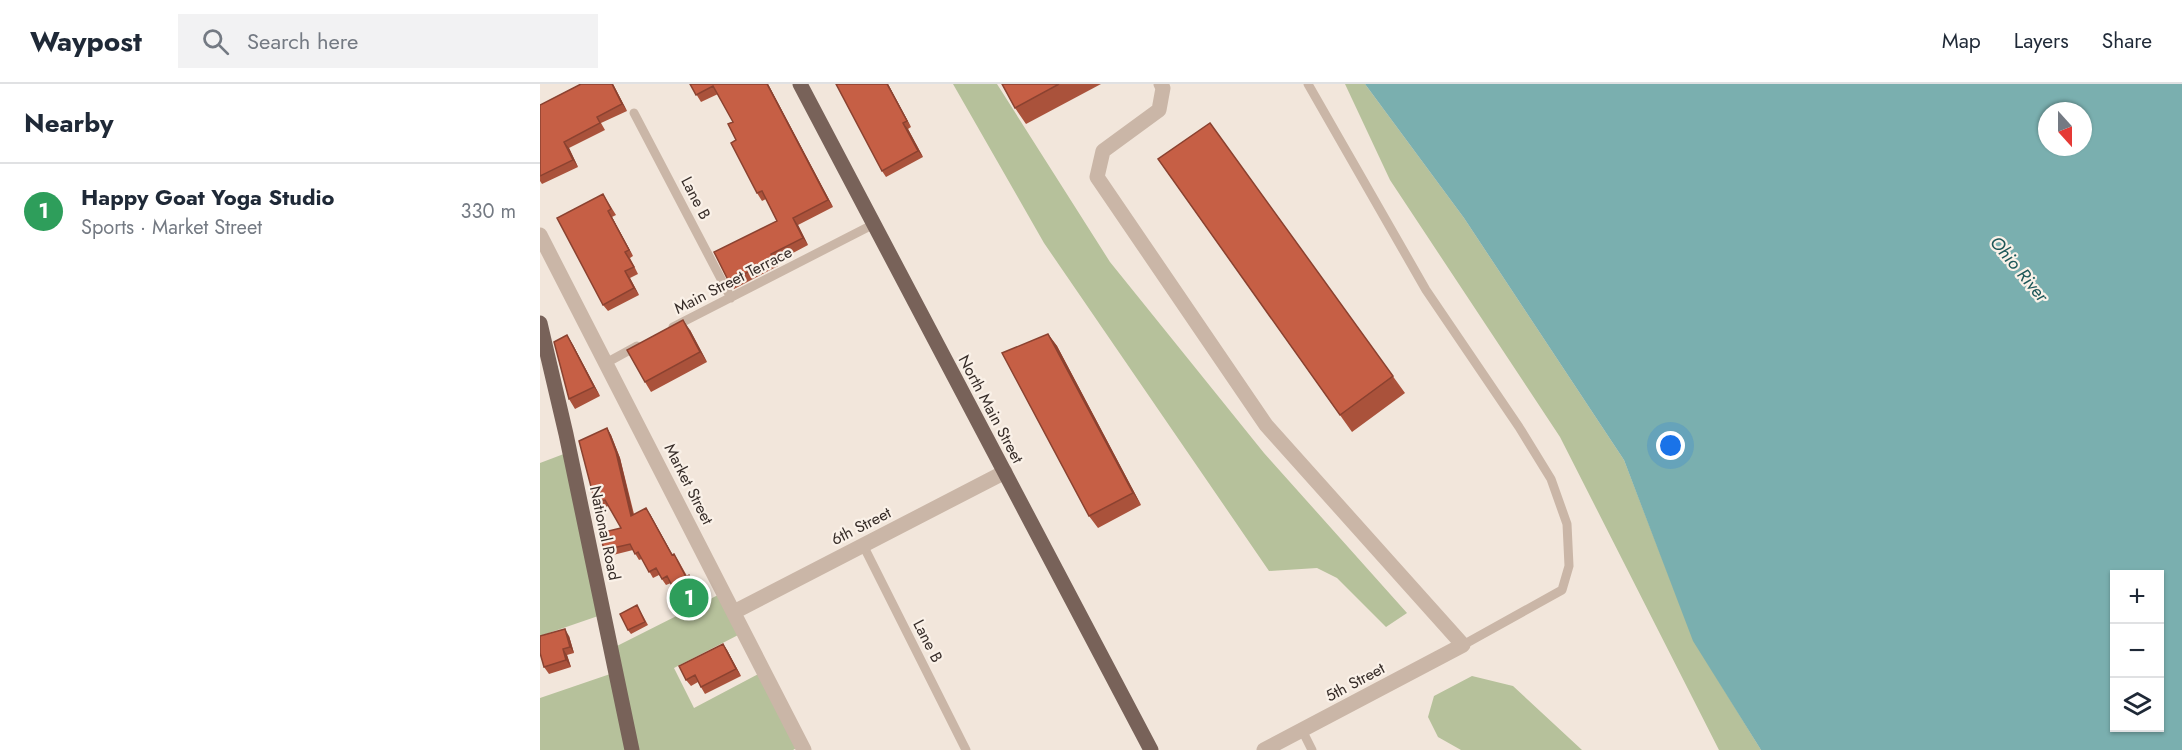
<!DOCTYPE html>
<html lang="en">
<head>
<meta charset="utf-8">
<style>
	:root { --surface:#fff; --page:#f2f2f3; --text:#1f2937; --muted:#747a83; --line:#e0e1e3; --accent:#1d5758 }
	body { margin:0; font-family:Jost,sans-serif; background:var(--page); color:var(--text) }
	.controls { position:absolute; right:18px; bottom:18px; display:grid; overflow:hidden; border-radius:0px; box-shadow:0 2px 4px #0004 }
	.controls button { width:54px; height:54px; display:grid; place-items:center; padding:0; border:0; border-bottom:2px solid var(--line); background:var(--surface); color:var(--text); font:30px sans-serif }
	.compass { position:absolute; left:1498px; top:18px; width:54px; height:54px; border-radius:50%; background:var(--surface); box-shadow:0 2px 4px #0004; rotate:159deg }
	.you { position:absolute; left:1131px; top:362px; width:21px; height:21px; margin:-15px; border:4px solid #fff; border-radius:50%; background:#1a73e8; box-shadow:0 0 0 9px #1a73e833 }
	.badge { display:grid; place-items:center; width:39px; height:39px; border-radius:50%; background:var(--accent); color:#fff; font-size:20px; font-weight:700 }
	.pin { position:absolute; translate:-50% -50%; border:3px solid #fff; box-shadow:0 2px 6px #0006 }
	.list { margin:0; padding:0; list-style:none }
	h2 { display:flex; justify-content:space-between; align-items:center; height:78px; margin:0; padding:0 24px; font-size:26px }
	h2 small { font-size:20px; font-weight:400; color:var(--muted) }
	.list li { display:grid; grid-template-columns:39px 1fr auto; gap:18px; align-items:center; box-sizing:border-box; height:96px; padding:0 24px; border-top:2px solid var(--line) }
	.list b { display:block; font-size:22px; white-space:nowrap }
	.list p { margin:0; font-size:20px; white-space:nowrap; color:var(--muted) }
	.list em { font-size:20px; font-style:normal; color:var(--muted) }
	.icon { flex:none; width:33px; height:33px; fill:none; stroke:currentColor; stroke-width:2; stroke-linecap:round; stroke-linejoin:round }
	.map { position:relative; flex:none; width:1642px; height:666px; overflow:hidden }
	header { display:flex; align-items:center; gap:36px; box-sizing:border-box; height:84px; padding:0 30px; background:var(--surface); border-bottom:2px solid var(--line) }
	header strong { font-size:28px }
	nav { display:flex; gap:33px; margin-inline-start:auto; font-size:21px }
	.search { width:420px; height:54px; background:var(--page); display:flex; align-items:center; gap:15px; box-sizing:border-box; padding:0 21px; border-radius:0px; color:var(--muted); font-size:22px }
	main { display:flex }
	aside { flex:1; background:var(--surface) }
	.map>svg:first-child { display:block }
	.green { fill:#b6c19b }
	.water { fill:#7aafaf; fill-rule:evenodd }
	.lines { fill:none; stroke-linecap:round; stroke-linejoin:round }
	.lane { stroke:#cab6a7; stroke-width:9 }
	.street { stroke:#cab6a7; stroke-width:15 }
	.primary { stroke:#786259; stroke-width:15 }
	.wall { fill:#aa523b }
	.shaded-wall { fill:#8b4230 }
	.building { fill:#c65f45; stroke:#8b4230; stroke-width:1.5 }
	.labels { text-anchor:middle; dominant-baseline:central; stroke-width:4.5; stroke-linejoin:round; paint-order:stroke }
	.street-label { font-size:16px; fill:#362c28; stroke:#faf1e8 }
	.water-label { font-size:18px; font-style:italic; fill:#1d5758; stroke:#faf1e8 }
</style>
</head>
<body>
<header>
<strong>Waypost</strong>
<div class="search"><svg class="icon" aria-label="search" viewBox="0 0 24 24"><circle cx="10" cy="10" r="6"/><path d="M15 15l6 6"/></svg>Search here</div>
<nav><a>Map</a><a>Layers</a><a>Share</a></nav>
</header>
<main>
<aside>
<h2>Nearby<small></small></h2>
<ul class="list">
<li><span class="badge" style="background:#2e9e5b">1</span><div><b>Happy Goat Yoga Studio</b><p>Sports · Market Street</p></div><em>330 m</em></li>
</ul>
</aside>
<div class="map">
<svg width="1642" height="666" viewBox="0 0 1642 666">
	<rect width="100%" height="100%" fill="#f2e6db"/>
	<path class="green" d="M 413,0 L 457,0 L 570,178 L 724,369 L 867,529 L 846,543 L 797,494 L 777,484 L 729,487 L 504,159 Z
		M 805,0 L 825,0 L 924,134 L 1084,376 L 1154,557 L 1221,666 L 1179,666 L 1020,353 L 850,96 Z
		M 29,368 L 64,530 L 0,552 L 0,379 Z
		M 184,508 L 204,548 L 134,584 L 154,624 L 224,587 L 262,661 L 253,666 L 0,666 L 0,614 L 76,588 L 71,565 Z
		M 932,592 L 973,602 L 1042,666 L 921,666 L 898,653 L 888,633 L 894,612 Z"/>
	<path class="water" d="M 825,0 L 1642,0 L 1642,666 L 1221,666 L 1153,557 L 1084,376 L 924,134 ZM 1507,27 L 1543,27 L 1543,63 L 1507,63 ZM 1574,490 L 1620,490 L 1620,644 L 1574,644 Z"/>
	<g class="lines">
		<path class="lane" d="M 768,0 L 886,206 L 979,343 L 1011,395 L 1027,440 L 1029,482 L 1022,506 L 923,561
			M 94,29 L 191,214
			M 133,243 L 334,140
			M 66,279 L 97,262
			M 323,461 L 426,666
			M 762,646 L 772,666"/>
		<path class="street" d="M 621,0 L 623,4 L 619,26 L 563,67 L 557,93 L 726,341 L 923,561 L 724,666
			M 0,151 L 264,666
			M 194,528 L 465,388"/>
		<path class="primary" d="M 260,0 L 611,666
			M 0,239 L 26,350 L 92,666"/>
	</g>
	<path class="wall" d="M 41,0 L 73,0 L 87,27 L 61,39 L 65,46 L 29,64 L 38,83 L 2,100 L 0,97 L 0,21 Z
		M 150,0 L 228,0 L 293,123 L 258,141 L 268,161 L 236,178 L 238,182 L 194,205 L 189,198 L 237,137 L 226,115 L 222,117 L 217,109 L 196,56 L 193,38 L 178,10 L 161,18 Z
		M 348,0 L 371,43 L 368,45 L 383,73 L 346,93 L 342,87 Z
		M 462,0 L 561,0 L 486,40 L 475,24 Z
		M 670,39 L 865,309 L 812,348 L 618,75 Z
		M 63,110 L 76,131 L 72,133 L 93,172 L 90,174 L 98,190 L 90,194 L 99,211 L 68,227 L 63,221 Z
		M 150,246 L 167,278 L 111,308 L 105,298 Z
		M 508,250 L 517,262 L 601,421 L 558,444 L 549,432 Z
		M 27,251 L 33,261 L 60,312 L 35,325 L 29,315 Z
		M 67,344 L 71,351 L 80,374 L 94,430 L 110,430 L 132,470 L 134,470 L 138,476 L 147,492 L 149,491 L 153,498 L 162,514 L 144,523 L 131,499 L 126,501 L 119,491 L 113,494 L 102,475 L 99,476 L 93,466 L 69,472 L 64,466 L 81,444 L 69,422 L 59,424 L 55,418 Z
		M 97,521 L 108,541 L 91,550 L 88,546 Z
		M 29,552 L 34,569 L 27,571 L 31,583 L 9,590 L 4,583 Z
		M 183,560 L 187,566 L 201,592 L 165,610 L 158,598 L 151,602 L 146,596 Z"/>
	<path class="shaded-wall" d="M 72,0 L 73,0 L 87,27 L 82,20 Z
		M 227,0 L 228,0 L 293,123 L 288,116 Z
		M 347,0 L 348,0 L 371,43 L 367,37 Z
		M 363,39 L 368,45 L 383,73 L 378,67 Z
		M 24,58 L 29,64 L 38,83 L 33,76 Z
		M 68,127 L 72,133 L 93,172 L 89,166 Z
		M 253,134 L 258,141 L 268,161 L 263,154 Z
		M 85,187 L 90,194 L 99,211 L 94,204 Z
		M 143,236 L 150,246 L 167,278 L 160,268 Z
		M 508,250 L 517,262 L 601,421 L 593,409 Z
		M 27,251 L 33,261 L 60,312 L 54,303 Z
		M 67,344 L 71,351 L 80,374 L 95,438 L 91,432 Z
		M 106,424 L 110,430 L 136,477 L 132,471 Z
		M 25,545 L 29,552 L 34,569 L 30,563 Z
		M 183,560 L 187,566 L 201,592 L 196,585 Z
		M 23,565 L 27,571 L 31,583 L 26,576 Z"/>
	<path class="building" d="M 41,0 L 72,0 L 82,20 L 57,33 L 60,39 L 24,58 L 33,76 L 0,92 L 0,21 Z
		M 150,0 L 227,0 L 288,116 L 253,134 L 263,154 L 231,170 L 233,175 L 189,198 L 174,168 L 237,137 L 222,107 L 217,109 L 191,59 L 196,56 L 188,40 L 193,38 L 173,2 L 156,11 Z
		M 296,0 L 347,0 L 367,37 L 363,39 L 378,67 L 342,87 Z
		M 462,0 L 519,0 L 475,24 Z
		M 670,39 L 853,292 L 800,331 L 618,75 Z
		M 63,110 L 71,125 L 68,127 L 89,166 L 85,168 L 94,183 L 85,187 L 94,204 L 63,221 L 17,134 Z
		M 143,236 L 160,268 L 105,298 L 87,266 Z
		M 508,250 L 593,409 L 549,432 L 462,269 Z
		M 27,251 L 54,303 L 29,315 L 14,258 Z
		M 67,344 L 76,368 L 91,432 L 106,424 L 132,471 L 134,470 L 146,493 L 149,491 L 157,508 L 140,517 L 127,492 L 122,495 L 116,484 L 109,488 L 98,468 L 95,470 L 90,460 L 64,466 L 60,449 L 81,444 L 65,416 L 55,418 L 39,357 Z
		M 97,521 L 105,538 L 88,546 L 80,530 Z
		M 25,545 L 30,563 L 23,565 L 26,576 L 4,583 L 0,569 L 0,552 Z
		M 183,560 L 196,585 L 161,603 L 155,591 L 146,596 L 139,582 Z"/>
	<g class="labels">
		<g class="street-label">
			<text transform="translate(156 114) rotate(63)">Lane B</text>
			<text transform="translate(193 196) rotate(-27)">Main Street Terrace</text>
			<text transform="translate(451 325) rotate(62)">North Main Street</text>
			<text transform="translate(149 400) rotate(63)">Market Street</text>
			<text transform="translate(321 442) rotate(-27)">6th Street</text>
			<text transform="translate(65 449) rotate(78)">National Road</text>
			<text transform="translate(388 557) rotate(63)">Lane B</text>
			<text transform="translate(815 598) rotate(-28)">5th Street</text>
		</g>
		<g class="water-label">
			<text transform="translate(1479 185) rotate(50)">Ohio River</text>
		</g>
	</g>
</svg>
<div class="controls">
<button>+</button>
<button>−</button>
<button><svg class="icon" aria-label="layers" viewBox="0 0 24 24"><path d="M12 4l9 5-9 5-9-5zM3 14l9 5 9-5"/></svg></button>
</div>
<svg class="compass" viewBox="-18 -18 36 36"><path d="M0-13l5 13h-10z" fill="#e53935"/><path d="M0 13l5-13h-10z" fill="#747a83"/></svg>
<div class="you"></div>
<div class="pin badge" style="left:149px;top:514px;background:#2e9e5b">1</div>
</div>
</main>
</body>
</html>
